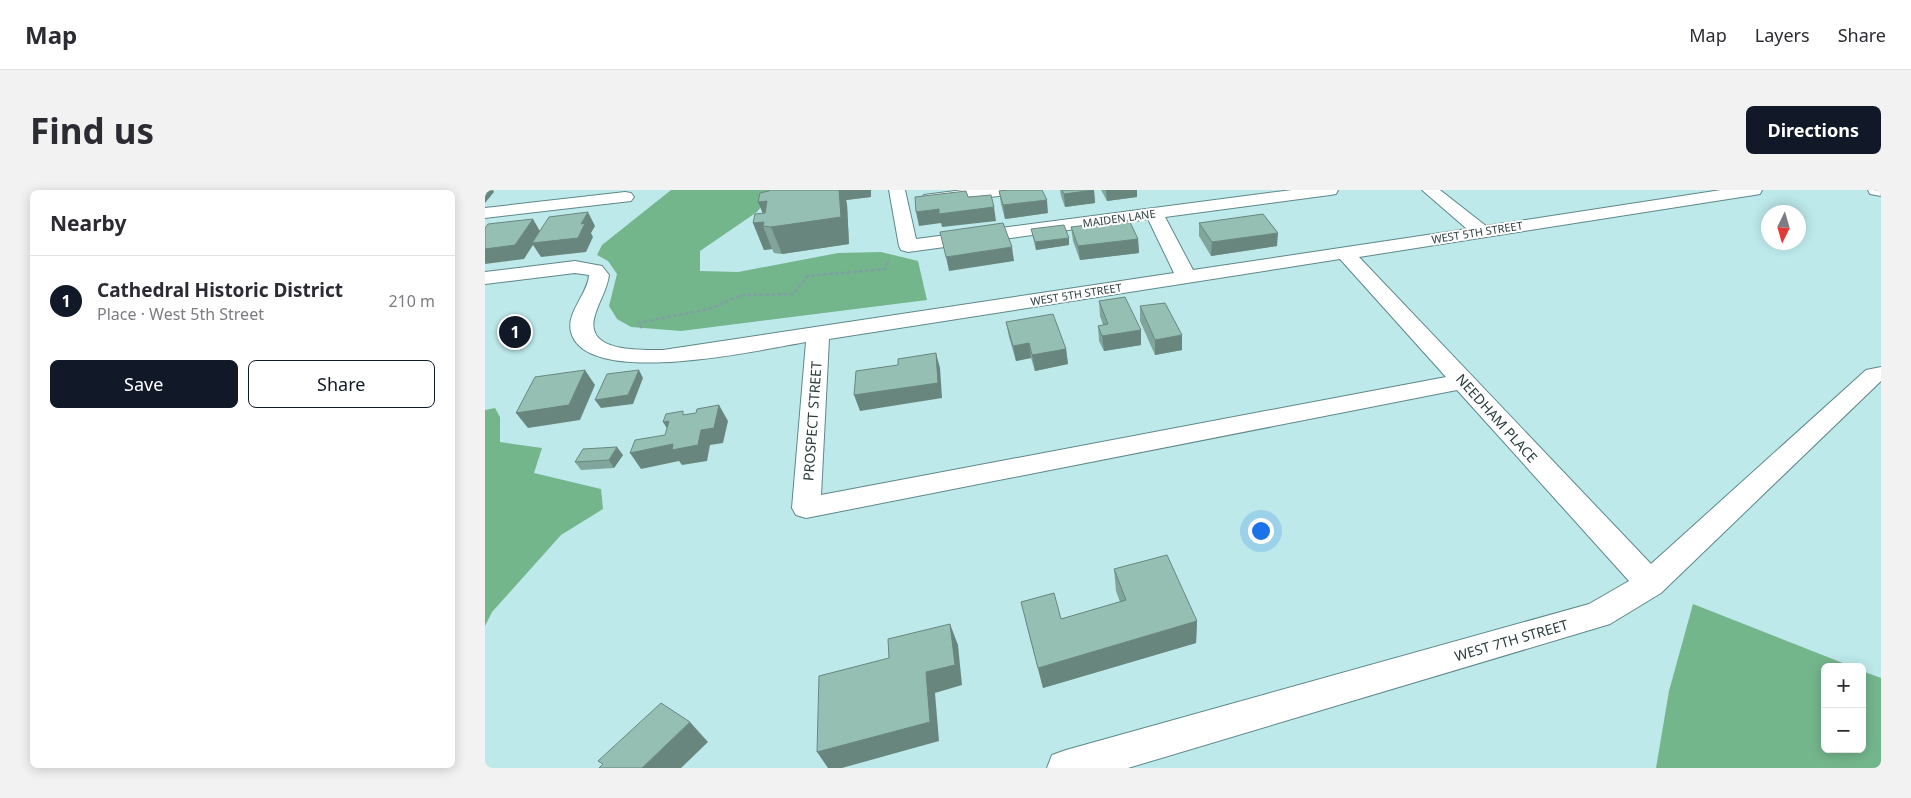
<!DOCTYPE html>
<html lang="en">
<head>
<meta charset="utf-8">
<style>
	:root { --surface:#fff; --page:#f2f2f3; --text:#2b2b33; --muted:#7c7c81; --line:#e1e1e2; --accent:#111827 }
	body { margin:0; font-family:"Noto Sans",sans-serif; background:var(--page); color:var(--text) }
	.controls { position:absolute; right:15px; bottom:15px; display:grid; overflow:hidden; border-radius:8px; box-shadow:0 2px 12px #0003 }
	.controls button { width:45px; height:45px; display:grid; place-items:center; padding:0; border:0; border-bottom:1px solid var(--line); background:var(--surface); color:var(--text); font:25px sans-serif }
	.compass { position:absolute; left:1276px; top:15px; width:45px; height:45px; border-radius:50%; background:var(--surface); box-shadow:0 2px 12px #0003; rotate:185deg }
	.you { position:absolute; left:775px; top:340px; width:18px; height:18px; margin:-12px; border:4px solid #fff; border-radius:50%; background:#1a73e8; box-shadow:0 0 0 8px #1a73e833 }
	.badge { display:grid; place-items:center; width:32px; height:32px; border-radius:50%; background:var(--accent); color:#fff; font-size:16px; font-weight:700 }
	.pin { position:absolute; translate:-50% -50%; border:2px solid #fff; box-shadow:0 1px 5px #0006 }
	.list { margin:0; padding:0; list-style:none }
	h2 { display:flex; justify-content:space-between; align-items:center; height:65px; margin:0; padding:0 20px; font-size:21px }
	h2 small { font-size:16px; font-weight:400; color:var(--muted) }
	.list li { display:grid; grid-template-columns:32px 1fr auto; gap:15px; align-items:center; box-sizing:border-box; height:90px; padding:0 20px; border-top:1px solid var(--line) }
	.list b { display:block; font-size:19px; white-space:nowrap }
	.list p { margin:0; font-size:16px; white-space:nowrap; color:var(--muted) }
	.list em { font-size:16px; font-style:normal; color:var(--muted) }
	.actions { display:flex; gap:10px; padding:15px 20px }
	.actions a { flex:1; padding:11px 0; border:1px solid var(--accent); border-radius:8px; text-align:center; font-size:18px; color:var(--accent) }
	.actions .main { background:var(--accent); color:#fff }
	.map { position:relative; flex:none; width:1396px; height:578px; overflow:hidden; border-radius:8px }
	header { display:flex; align-items:center; gap:30px; box-sizing:border-box; height:70px; padding:0 25px; background:var(--surface); border-bottom:1px solid var(--line) }
	header strong { font-size:24px }
	nav { display:flex; gap:28px; margin-inline-start:auto; font-size:18px }
	.intro { display:flex; align-items:center; justify-content:space-between; box-sizing:border-box; height:120px; padding:0 30px }
	h1 { margin:0; font-size:35px }
	.button { padding:12px 22px; border-radius:8px; background:var(--accent); color:#fff; font-size:18px; font-weight:700 }
	main { display:flex; gap:30px; padding:0 30px }
	aside { flex:1; background:var(--surface); border-radius:8px; box-shadow:0 2px 12px #0003 }
	.map>svg:first-child { display:block }
	.forest { fill:#74b68c }
	.lines { fill:none; stroke-linecap:round; stroke-linejoin:round }
	.minor-casing { stroke:#5e8789; stroke-width:2 }
	.path { stroke:#7fa0a2; stroke-width:2.5; stroke-dasharray:4 2; stroke-linecap:butt }
	.minor { fill:#fff; fill-rule:evenodd }
	.wall { fill:#81a49b }
	.shaded-wall { fill:#69867e }
	.building { fill:#96bfb4; stroke:#69867e }
	.labels { text-anchor:middle; dominant-baseline:central; stroke-width:4; stroke-linejoin:round; paint-order:stroke }
	.far-street-label { font-size:11px; fill:#2b3d3e; stroke:#fff }
	.street-label { font-size:14px; fill:#2b3d3e; stroke:#fff }
</style>
</head>
<body>
<header>
<strong>Map</strong>
<nav><a>Map</a><a>Layers</a><a>Share</a></nav>
</header>
<div class="intro"><h1>Find us</h1><a class="button">Directions</a></div>
<main>
<aside>
<h2>Nearby<small></small></h2>
<ul class="list">
<li><span class="badge">1</span><div><b>Cathedral Historic District</b><p>Place · West 5th Street</p></div><em>210 m</em></li>
</ul>
<div class="actions"><a class="main">Save</a><a>Share</a></div>
</aside>
<div class="map">
<svg width="1396" height="578" viewBox="0 0 1396 578">
	<rect width="100%" height="100%" fill="#bde9eb"/>
	<path class="forest" d="M 186,0 L 289,0 L 272,22 L 215,61 L 215,81 L 253,82 L 353,63 L 396,62 L 433,71 L 442,110 L 196,141 L 146,137 L 132,129 L 124,116 L 132,84 L 123,71 L 112,65 L 117,55 Z
		M 10,218 L 15,227 L 15,252 L 57,258 L 49,283 L 116,299 L 118,319 L 76,345 L 7,422 L 0,436 L 0,220 Z
		M 1208,414 L 1368,477 L 1340,477 L 1340,559 L 1377,559 L 1377,481 L 1396,488 L 1396,578 L 1171,578 L 1184,501 Z"/>
	<g class="lines">
		<defs>
			<path id="minor" d="M 404,0 L 420,0 L 431,49 L 807,0 L 853,0 L 851,4 L 845,5 L 680,27 L 708,80 L 982,39 L 937,0 L 955,0 L 1001,36 L 1236,0 L 1277,0 L 1275,4 L 1269,5 L 874,67 L 1166,374 L 1381,180 L 1396,177 L 1396,191 L 1176,403 L 1125,434 L 643,578 L 562,578 L 567,565 L 581,560 L 1104,414 L 1144,391 L 972,200 L 321,328 L 311,325 L 307,318 L 321,152 C 279,159 101,200 86,142 C 81,122 103,104 104,85 L 90,83 L 0,94 L 0,82 L 90,71 L 117,76 L 124,85 C 122,100 114,111 110,125 C 98,163 155,160 178,160 L 689,83 L 663,29 L 423,62 L 416,60 L 414,56 ZM 855,69 L 961,187 L 336,305 L 344,149 Z
				M 478,0 L 530,0 L 528,4 L 522,5 L 445,14 L 439,13 L 436,9 L 439,5 Z
				M 1383,0 L 1396,0 L 1396,6 L 1385,4 Z
				M 140,2 L 146,3 L 149,7 L 146,11 L 0,28 L 0,18 Z"/>
		</defs>
		<use href="#minor" class="minor-casing"/>
		<path class="path" d="M 157,138 L 153,133 L 224,119 L 257,105 L 308,104 L 323,86 L 400,79 L 404,69"/>
		<use href="#minor" class="minor"/>
	</g>
	<path class="wall" d="M 575,0 L 609,0 L 610,13 L 580,17 L 576,6 Z
		M 616,0 L 652,0 L 652,7 L 622,11 Z
		M 284,1 L 386,7 L 361,10 L 362,14 L 364,54 L 297,64 L 289,63 L 287,59 L 279,60 L 268,33 L 278,23 Z
		M 514,1 L 563,23 L 520,29 L 516,14 Z
		M 714,33 L 792,56 L 726,66 L 714,46 Z
		M 586,37 L 653,49 L 654,63 L 595,70 L 588,51 Z
		M 546,39 L 584,55 L 551,60 Z
		M 614,111 L 656,140 L 656,155 L 619,161 L 614,151 L 613,136 L 618,135 L 615,126 Z
		M 655,116 L 697,145 L 697,160 L 670,165 L 655,131 Z
		M 521,132 L 581,159 L 583,174 L 550,181 L 546,168 L 531,171 L 524,147 Z
		M 138,265 L 129,278 L 96,280 L 90,272 Z
		M 629,379 L 712,431 L 711,453 L 558,498 L 541,433 L 576,429 L 635,412 L 631,401 Z"/>
	<path class="shaded-wall" d="M 0,0 L 8,0 L 9,2 L 0,13 Z
		M 342,0 L 386,0 L 386,7 L 361,10 L 362,14 L 364,54 L 297,64 L 286,37 L 283,36 L 273,12 Z
		M 609,0 L 610,13 L 580,17 L 579,4 Z
		M 621,0 L 652,0 L 652,7 L 622,11 Z
		M 562,10 L 563,23 L 520,29 L 518,15 Z
		M 509,17 L 511,31 L 457,37 L 456,33 L 434,36 L 431,22 L 454,19 Z
		M 103,22 L 110,36 L 106,43 L 108,47 L 101,62 L 56,67 L 48,55 L 39,69 L 0,74 L 0,59 L 48,29 L 56,43 L 96,34 Z
		M 279,32 L 278,36 L 287,59 L 279,60 L 268,33 Z
		M 793,43 L 792,56 L 726,66 L 727,52 Z
		M 584,48 L 584,55 L 551,60 L 550,52 Z
		M 653,49 L 654,63 L 595,70 L 593,56 Z
		M 527,57 L 529,71 L 464,81 L 461,67 Z
		M 656,140 L 656,155 L 619,161 L 617,146 Z
		M 697,145 L 697,160 L 670,165 L 670,150 Z
		M 544,153 L 546,168 L 531,171 L 528,156 Z
		M 581,159 L 583,174 L 550,181 L 547,165 Z
		M 451,163 L 455,178 L 457,208 L 375,221 L 369,205 Z
		M 100,180 L 110,195 L 95,230 L 43,238 L 31,223 Z
		M 154,180 L 158,188 L 148,214 L 116,218 L 110,210 Z
		M 234,215 L 243,231 L 238,253 L 225,255 L 222,271 L 197,275 L 194,271 L 156,279 L 145,263 L 216,240 Z
		M 184,231 L 188,248 L 178,232 Z
		M 132,257 L 138,265 L 129,278 L 124,270 Z
		M 712,431 L 711,453 L 558,498 L 553,478 Z
		M 465,434 L 473,455 L 477,495 L 450,503 L 454,551 L 357,578 L 343,578 L 332,562 L 441,482 Z
		M 205,532 L 223,552 L 196,578 L 157,578 Z"/>
	<path class="building" d="M 285,0 L 354,0 L 356,27 L 286,37 L 278,36 L 279,32 L 268,33 L 270,24 L 280,23 L 282,11 L 273,12 L 275,3 L 284,1 Z
		M 523,0 L 557,0 L 562,10 L 518,15 L 514,1 Z
		M 577,0 L 609,0 L 579,4 Z
		M 481,1 L 483,7 L 506,5 L 509,17 L 454,24 L 454,19 L 431,22 L 430,7 Z
		M 103,22 L 96,34 L 100,33 L 93,48 L 47,53 L 64,27 Z
		M 778,24 L 793,43 L 727,52 L 714,33 Z
		M 48,29 L 30,55 L 0,59 L 0,38 L 3,34 Z
		M 644,30 L 653,49 L 593,56 L 586,37 Z
		M 518,33 L 527,57 L 461,67 L 455,42 Z
		M 579,35 L 584,48 L 550,52 L 546,39 Z
		M 640,107 L 656,140 L 617,146 L 613,136 L 623,134 L 614,111 Z
		M 680,113 L 697,145 L 670,150 L 655,116 Z
		M 568,124 L 581,159 L 547,165 L 544,153 L 528,156 L 521,132 Z
		M 451,163 L 453,193 L 369,205 L 371,181 L 413,175 L 413,169 Z
		M 100,180 L 84,215 L 31,223 L 50,187 Z
		M 154,180 L 143,205 L 110,210 L 122,184 Z
		M 234,215 L 229,238 L 216,240 L 213,255 L 187,260 L 188,254 L 145,263 L 150,250 L 180,245 L 184,231 L 178,232 L 181,224 L 198,221 L 198,225 L 211,223 L 212,219 Z
		M 132,257 L 124,270 L 90,272 L 98,259 Z
		M 682,365 L 712,431 L 553,478 L 536,412 L 569,403 L 576,429 L 641,410 L 629,379 Z
		M 465,434 L 470,475 L 441,482 L 445,532 L 332,562 L 334,486 L 404,468 L 403,449 Z
		M 176,513 L 205,532 L 157,578 L 114,578 L 118,574 L 113,571 Z"/>
	<g class="labels">
		<g class="far-street-label">
			<text transform="translate(634 28) rotate(-8)">MAIDEN LANE</text>
			<text transform="translate(992 42) rotate(-9)">WEST 5TH STREET</text>
			<text transform="translate(591 104) rotate(-9)">WEST 5TH STREET</text>
		</g>
		<g class="street-label">
			<text transform="translate(1012 228) rotate(48)">NEEDHAM PLACE</text>
			<text transform="translate(327 231) rotate(-86)">PROSPECT STREET</text>
			<text transform="translate(1026 450) rotate(-16)">WEST 7TH STREET</text>
		</g>
	</g>
</svg>
<div class="controls">
<button>+</button>
<button>−</button>
</div>
<svg class="compass" viewBox="-18 -18 36 36"><path d="M0-13l5 13h-10z" fill="#e53935"/><path d="M0 13l5-13h-10z" fill="#7c7c81"/></svg>
<div class="you"></div>
<div class="pin badge" style="left:30px;top:142px">1</div>
</div>
</main>
</body>
</html>
